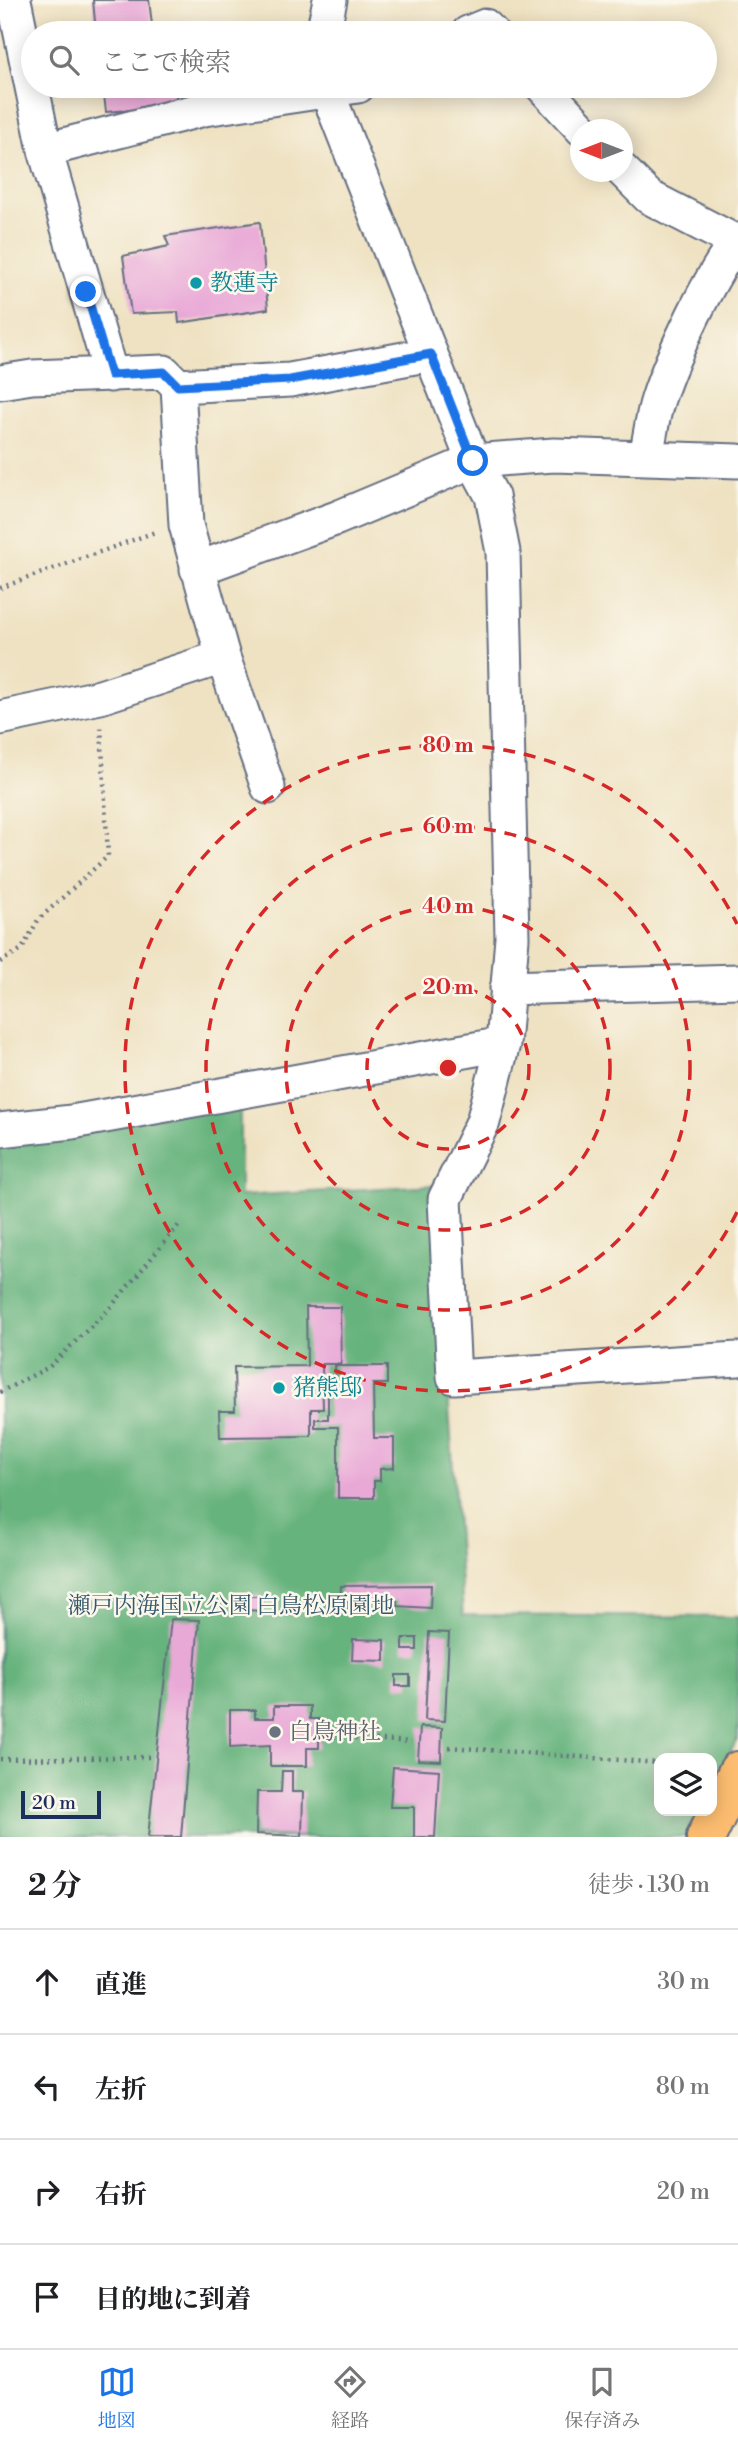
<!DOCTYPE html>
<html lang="ja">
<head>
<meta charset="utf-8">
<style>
	:root { --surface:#fff; --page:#f6f6f6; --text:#202124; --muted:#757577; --line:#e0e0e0; --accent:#1a73e8 }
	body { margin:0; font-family:"Libre Bodoni","Noto Serif JP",serif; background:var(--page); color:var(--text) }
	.controls { position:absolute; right:21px; bottom:21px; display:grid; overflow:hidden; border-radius:14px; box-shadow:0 4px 18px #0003 }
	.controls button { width:63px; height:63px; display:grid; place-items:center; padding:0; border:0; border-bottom:2px solid var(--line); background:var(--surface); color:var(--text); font:35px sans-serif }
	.compass { position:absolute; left:570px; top:119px; width:63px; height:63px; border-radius:50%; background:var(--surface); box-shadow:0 4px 18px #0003; rotate:270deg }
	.scale { position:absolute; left:21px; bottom:18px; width:80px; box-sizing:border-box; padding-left:7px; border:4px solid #1b2f5e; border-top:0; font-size:19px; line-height:24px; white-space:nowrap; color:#1b2f5e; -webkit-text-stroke:5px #fbf7ec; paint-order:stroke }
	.stop { position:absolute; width:21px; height:21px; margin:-16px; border:5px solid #1a73e8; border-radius:50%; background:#fff }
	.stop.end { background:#1a73e8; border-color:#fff; box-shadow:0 2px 7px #0008 }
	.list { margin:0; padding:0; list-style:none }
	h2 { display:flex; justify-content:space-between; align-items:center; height:91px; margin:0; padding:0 28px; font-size:30px }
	h2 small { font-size:23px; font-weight:400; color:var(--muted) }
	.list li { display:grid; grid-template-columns:46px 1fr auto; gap:21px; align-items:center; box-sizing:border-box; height:105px; padding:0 28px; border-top:2px solid var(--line) }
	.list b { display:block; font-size:26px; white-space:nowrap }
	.list em { font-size:23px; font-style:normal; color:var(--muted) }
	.icon { flex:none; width:38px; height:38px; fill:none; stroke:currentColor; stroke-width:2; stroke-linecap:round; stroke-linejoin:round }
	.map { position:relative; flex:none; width:738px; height:1837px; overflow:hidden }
	.search { position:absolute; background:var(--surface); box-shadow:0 4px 18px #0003; left:21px; right:21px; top:21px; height:77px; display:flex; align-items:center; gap:18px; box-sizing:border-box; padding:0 24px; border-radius:38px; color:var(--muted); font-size:26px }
	.sheet { height:511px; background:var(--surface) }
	nav { display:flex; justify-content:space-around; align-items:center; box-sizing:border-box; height:98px; border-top:2px solid var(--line); background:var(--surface); font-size:19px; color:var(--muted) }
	nav a { display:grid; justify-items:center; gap:4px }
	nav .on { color:var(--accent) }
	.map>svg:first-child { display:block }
	.forest { fill:#66b37d; stroke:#40716e; stroke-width:2 }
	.building { fill:#e9a9d7 }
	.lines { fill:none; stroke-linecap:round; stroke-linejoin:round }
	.minor-casing { stroke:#656e81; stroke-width:37 }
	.major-casing { stroke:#656e81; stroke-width:42 }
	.path { stroke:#656e81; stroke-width:4.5; stroke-dasharray:2 5; stroke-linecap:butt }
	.minor { stroke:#fff; stroke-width:33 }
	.major { stroke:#fcbd6f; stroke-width:38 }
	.route { stroke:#1a73e8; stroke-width:9 }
	.ring { fill:none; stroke:#d62828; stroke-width:3.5; stroke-dasharray:12 9 }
	.culture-dot { fill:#0f9aa8; stroke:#fbf7ec; stroke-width:2.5 }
	.worship-dot { fill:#6b7280; stroke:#fbf7ec; stroke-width:2.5 }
	.labels { text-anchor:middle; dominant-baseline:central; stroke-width:5; stroke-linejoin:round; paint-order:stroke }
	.culture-label { font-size:23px; fill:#0d838f; stroke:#fbf7ec; text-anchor:start }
	.park-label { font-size:23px; fill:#34586b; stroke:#fbf7ec }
	.worship-label { font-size:23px; fill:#5b616d; stroke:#fbf7ec; text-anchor:start }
	.centre { fill:#d62828; stroke:#fbf7ec; stroke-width:3.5 }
	.ring-label { font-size:21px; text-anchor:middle; font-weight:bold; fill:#d62828; stroke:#fbf7ec; stroke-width:5; stroke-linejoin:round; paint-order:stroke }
</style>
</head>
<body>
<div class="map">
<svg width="738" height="1837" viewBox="0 0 738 1837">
	<rect width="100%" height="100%" fill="#fbf7ec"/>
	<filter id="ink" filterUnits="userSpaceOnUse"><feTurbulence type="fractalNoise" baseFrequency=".0143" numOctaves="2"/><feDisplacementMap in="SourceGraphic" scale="14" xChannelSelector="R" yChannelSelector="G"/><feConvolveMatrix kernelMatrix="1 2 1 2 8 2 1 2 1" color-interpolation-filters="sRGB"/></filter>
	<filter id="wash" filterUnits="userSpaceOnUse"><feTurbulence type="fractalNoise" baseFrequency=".00686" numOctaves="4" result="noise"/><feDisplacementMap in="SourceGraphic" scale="28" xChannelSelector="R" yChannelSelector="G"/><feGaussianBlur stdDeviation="1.57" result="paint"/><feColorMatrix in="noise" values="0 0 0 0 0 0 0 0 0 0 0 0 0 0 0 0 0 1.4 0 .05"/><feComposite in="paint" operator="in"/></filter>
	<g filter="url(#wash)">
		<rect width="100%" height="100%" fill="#efe2c2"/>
		<path class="forest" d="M 240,1104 L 240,1196 L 434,1185 L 463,1615 L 738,1617 L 738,1738 L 712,1786 L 712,1758 L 659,1758 L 659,1811 L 699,1811 L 685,1837 L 0,1837 L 0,1140 Z"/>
		<g id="blocks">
			<path class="building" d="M 93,0 L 149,0 L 153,33 L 96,33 Z
				M 103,86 L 175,86 L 177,106 L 106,112 Z
				M 260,222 L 268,309 L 179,323 L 178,312 L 131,314 L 123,256 L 169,246 L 165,236 Z
				M 306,1307 L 340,1307 L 341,1364 L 322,1364 L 323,1409 L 311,1409 L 311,1436 L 220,1437 L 219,1411 L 235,1411 L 234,1367 L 307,1366 Z
				M 335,1366 L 387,1366 L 387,1384 L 373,1384 L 374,1438 L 394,1438 L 394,1468 L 380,1469 L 380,1481 L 374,1481 L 374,1498 L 338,1498 L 338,1427 L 315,1427 L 315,1419 L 328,1419 L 328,1381 L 336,1381 Z
				M 431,1585 L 430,1608 L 397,1606 L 397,1601 L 340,1601 L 341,1586 Z
				M 247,1596 L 262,1596 L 261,1611 L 247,1610 Z
				M 171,1619 L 199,1620 L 181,1837 L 148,1837 Z
				M 429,1632 L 449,1633 L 445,1721 L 425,1720 Z
				M 403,1638 L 417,1638 L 417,1650 L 403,1650 Z
				M 353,1639 L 385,1640 L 385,1661 L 352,1660 Z
				M 396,1675 L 410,1675 L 410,1686 L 396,1686 Z
				M 274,1706 L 310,1706 L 310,1719 L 319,1719 L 319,1748 L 307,1748 L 307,1766 L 270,1766 L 270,1745 L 230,1747 L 230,1710 L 255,1710 L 255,1718 L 274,1718 Z
				M 420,1727 L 442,1728 L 441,1761 L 418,1760 Z
				M 393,1767 L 439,1770 L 435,1837 L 414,1837 L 414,1807 L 390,1807 Z
				M 282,1771 L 292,1771 L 292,1792 L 303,1792 L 302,1836 L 256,1834 L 257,1792 L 281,1792 Z"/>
		</g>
	</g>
	<g filter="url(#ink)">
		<use href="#blocks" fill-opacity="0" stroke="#656e81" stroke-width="2"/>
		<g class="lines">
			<defs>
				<path id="minor" d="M 14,0 L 45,150 L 111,375
					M 323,33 L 330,0
					M 468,33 L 485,26 L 492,33
					M 325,86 L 473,461 L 492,496 L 503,552 L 512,938 L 503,1044 L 483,1122 L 445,1199 L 454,1377 L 738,1359
					M 542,86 L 583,130
					M 45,150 L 204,109 L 358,86
					M 622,170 L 649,197 L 738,243
					M 0,382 L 32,377 L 164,372 L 178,386 L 290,380 L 431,354
					M 178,386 L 186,525 L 223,657 L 268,787
					M 646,457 C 650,438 652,417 658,399 C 672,356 710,275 738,240
					M 197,569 L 337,518 L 473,461 L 554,455 L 738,461
					M 0,718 L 100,697 L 223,657
					M 507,988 L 738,981
					M 0,1130 L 72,1122 L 503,1044"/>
				<path id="major" d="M 706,1837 L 738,1771"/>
			</defs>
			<use href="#minor" class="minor-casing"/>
			<use href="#major" class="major-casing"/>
			<path class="path" d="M 0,588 L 158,531
				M 0,962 L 22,949 L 38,920 L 108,856 L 101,727
				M 0,1392 L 49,1367 L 109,1309 L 179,1225
				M 327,1736 L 411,1742
				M 449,1747 L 659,1763
				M 0,1759 L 150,1757"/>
			<use href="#minor" class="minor"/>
			<use href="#major" class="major"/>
		</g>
	</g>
	<g class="lines" filter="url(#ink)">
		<path class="route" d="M 86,292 L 111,375 L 164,372 L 178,386 L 290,380 L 431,354 L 473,461"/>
	</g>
	<g class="ring">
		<circle cx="448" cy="1068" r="81"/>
		<circle cx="448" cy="1068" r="162"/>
		<circle cx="448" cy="1068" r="242"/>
		<path d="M737 1212A323 323 0 1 1 737 924"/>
	</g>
	<g class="culture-dot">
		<circle cx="196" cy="283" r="7"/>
		<circle cx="279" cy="1388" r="7"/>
	</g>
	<circle class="worship-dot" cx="275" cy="1732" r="7"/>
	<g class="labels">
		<g class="culture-label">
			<text x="210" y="283">教蓮寺</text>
			<text x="293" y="1388">猪熊邸</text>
		</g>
		<g class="park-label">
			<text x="231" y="1606">瀬戸内海国立公園 白鳥松原園地</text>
		</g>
		<g class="worship-label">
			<text x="289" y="1732">白鳥神社</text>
		</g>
	</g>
	<circle cx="448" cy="1068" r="10" class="centre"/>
	<g class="ring-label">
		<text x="448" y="752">80 m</text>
		<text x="448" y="833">60 m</text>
		<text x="448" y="913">40 m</text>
		<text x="448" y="994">20 m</text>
	</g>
</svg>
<div class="controls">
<button><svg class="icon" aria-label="layers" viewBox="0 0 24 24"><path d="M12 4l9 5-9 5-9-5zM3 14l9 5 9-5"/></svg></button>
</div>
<svg class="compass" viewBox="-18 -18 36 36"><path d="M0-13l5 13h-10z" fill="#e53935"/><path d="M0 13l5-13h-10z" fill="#757577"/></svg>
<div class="scale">20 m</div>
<div class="stop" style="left:473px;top:461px"></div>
<div class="stop end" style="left:86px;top:292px"></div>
<div class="search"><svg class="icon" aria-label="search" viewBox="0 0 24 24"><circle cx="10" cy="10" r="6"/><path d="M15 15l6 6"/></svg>ここで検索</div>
</div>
<section class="sheet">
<h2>2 分<small>徒歩 · 130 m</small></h2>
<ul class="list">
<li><svg class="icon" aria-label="ahead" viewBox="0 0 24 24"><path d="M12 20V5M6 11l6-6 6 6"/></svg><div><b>直進</b></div><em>30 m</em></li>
<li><svg class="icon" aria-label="left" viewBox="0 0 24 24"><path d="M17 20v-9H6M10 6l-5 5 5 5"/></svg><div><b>左折</b></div><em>80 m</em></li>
<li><svg class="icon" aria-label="right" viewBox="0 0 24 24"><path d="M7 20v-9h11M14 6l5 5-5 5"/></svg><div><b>右折</b></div><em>20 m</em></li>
<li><svg class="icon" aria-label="arrive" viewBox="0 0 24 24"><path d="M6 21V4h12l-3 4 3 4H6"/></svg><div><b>目的地に到着</b></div></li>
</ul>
</section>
<nav>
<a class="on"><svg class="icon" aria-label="map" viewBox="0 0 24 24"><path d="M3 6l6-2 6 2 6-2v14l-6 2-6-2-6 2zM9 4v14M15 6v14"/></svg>地図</a>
<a><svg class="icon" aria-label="directions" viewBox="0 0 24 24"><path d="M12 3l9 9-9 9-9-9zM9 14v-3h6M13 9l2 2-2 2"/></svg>経路</a>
<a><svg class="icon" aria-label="saved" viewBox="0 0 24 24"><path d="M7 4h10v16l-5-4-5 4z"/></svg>保存済み</a>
</nav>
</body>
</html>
